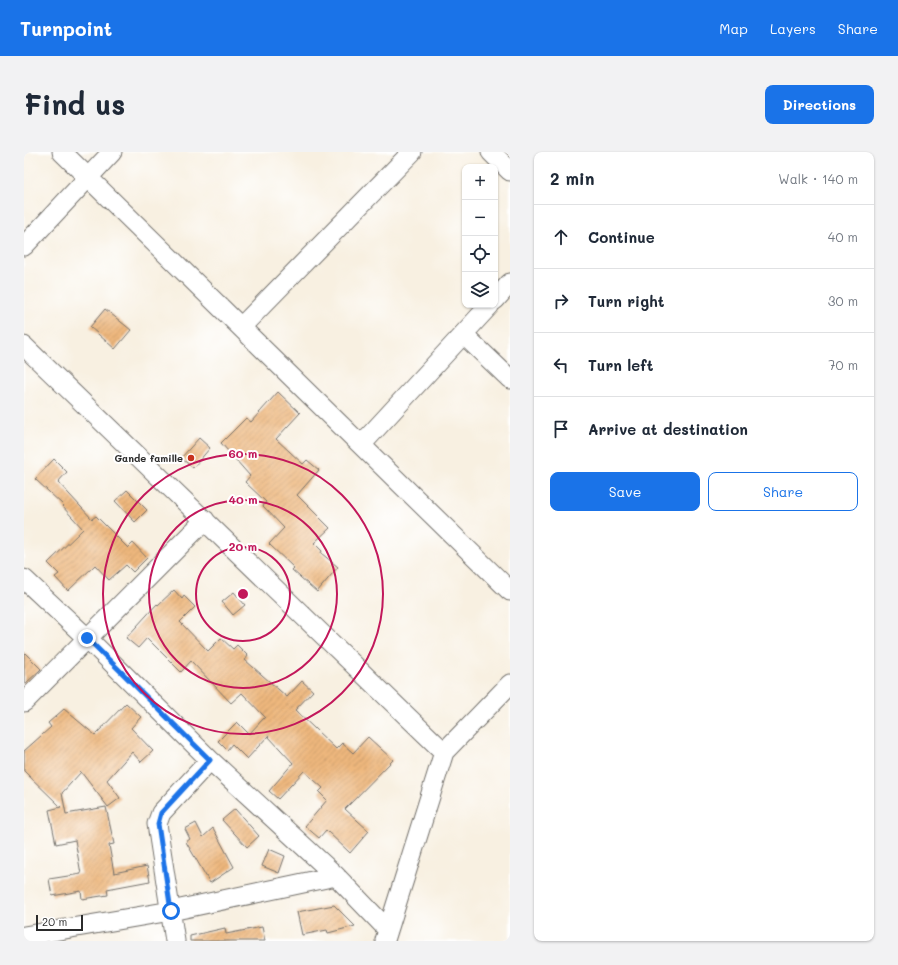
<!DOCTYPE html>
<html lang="en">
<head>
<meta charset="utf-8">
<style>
	:root { --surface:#fff; --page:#f2f2f3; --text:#1f2937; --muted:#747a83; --line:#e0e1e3; --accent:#1a73e8 }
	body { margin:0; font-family:Mali,sans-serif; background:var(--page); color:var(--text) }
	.controls { position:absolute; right:12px; top:12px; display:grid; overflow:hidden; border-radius:8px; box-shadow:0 1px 3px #0004 }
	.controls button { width:36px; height:36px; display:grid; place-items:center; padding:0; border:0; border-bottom:1px solid var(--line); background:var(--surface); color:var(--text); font:20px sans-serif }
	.scale { position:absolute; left:12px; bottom:10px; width:47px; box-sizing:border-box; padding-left:4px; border:2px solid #2b2b2b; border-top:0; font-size:11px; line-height:14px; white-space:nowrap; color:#2b2b2b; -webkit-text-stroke:3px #fff; paint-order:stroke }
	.stop { position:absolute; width:12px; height:12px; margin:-9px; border:3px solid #1a73e8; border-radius:50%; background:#fff }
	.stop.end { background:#1a73e8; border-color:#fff; box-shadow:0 1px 4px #0008 }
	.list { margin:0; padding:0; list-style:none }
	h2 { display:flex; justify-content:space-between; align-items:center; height:52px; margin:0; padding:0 16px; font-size:17px }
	h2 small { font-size:13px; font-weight:400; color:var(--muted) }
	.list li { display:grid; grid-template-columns:26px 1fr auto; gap:12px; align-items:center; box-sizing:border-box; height:64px; padding:0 16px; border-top:1px solid var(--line) }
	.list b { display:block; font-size:15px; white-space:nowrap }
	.list em { font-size:13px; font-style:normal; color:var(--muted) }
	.actions { display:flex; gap:8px; padding:12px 16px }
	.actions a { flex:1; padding:9px 0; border:1px solid var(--accent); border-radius:8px; text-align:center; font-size:14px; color:var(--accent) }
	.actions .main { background:var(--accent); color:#fff }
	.icon { flex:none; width:22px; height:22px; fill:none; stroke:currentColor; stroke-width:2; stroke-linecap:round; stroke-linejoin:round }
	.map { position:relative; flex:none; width:486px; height:789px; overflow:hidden; border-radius:8px }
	header { display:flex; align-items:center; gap:24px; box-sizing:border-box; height:56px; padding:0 20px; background:var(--accent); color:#fff }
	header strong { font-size:19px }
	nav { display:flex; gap:22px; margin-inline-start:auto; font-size:14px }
	.intro { display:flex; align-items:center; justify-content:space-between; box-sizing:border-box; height:96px; padding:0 24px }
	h1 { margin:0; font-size:28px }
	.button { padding:10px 18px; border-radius:8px; background:var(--accent); color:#fff; font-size:14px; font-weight:700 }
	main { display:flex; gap:24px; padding:0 24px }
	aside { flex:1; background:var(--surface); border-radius:8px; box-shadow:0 1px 3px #0004 }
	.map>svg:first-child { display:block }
	.building { fill:url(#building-hatch) }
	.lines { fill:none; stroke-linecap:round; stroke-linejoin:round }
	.street-casing { stroke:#73706b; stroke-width:21 }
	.street { stroke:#fff; stroke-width:19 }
	.route { stroke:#1a73e8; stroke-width:5 }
	.ring { fill:none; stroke:#c2185b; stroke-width:2 }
	.poi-dot { fill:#c8321e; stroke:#fff; stroke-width:1.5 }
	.labels { text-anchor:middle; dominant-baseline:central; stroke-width:4; stroke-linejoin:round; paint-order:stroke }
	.poi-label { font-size:10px; font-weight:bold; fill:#2b2b2b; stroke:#fff; text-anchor:end }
	.centre { fill:#c2185b; stroke:#fff; stroke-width:2 }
	.ring-label { font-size:12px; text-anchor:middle; font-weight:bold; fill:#c2185b; stroke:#fff; stroke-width:4; stroke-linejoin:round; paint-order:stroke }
</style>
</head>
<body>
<header>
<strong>Turnpoint</strong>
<nav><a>Map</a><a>Layers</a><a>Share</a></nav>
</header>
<div class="intro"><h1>Find us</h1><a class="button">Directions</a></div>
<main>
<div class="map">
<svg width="486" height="789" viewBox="0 0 486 789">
	<defs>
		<pattern id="building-hatch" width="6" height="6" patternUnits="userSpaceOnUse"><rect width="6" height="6" fill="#eeb77d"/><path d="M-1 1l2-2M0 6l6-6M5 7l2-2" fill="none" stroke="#c19567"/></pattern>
	</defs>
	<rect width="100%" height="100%" fill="#fff"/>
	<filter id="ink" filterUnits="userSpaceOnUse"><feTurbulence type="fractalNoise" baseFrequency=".025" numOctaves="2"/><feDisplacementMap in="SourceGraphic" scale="8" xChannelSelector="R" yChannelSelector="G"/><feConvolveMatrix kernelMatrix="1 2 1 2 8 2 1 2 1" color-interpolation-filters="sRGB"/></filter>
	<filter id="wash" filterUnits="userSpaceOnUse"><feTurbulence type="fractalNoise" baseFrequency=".012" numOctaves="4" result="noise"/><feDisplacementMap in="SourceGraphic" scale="16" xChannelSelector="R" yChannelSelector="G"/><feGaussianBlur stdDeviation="0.9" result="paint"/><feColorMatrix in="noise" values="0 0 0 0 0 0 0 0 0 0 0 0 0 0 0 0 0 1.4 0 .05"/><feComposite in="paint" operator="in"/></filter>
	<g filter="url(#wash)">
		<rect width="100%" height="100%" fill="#f8f0e1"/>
		<g id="blocks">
			<path class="building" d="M 81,157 L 107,178 L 91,197 L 66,175 Z
				M 254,240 L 276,261 L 252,287 L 279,312 L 283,308 L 295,318 L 273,343 L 306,376 L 290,391 L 298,399 L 297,401 L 314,415 L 293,440 L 268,418 L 270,416 L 245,392 L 260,376 L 239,354 L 242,350 L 221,330 L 226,324 L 197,291 L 222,266 L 227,270 Z
				M 175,286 L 186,296 L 169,316 L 157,306 Z
				M 30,307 L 43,320 L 34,330 L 68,367 L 72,364 L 104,396 L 109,391 L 123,406 L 109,420 L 102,413 L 85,428 L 71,413 L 44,439 L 31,425 L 35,422 L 24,411 L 59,377 L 38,354 L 39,353 L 11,327 Z
				M 103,338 L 123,358 L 111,370 L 91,349 Z
				M 150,438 L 158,447 L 160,444 L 171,455 L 156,470 L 184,499 L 197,486 L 209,497 L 213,493 L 224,504 L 221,508 L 263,545 L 278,529 L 289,539 L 271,558 L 312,597 L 318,591 L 329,601 L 344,585 L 369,608 L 321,657 L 345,679 L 326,701 L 302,678 L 295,686 L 281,674 L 303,648 L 295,640 L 299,636 L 280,619 L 254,647 L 245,639 L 269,611 L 244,584 L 223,607 L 208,592 L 203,598 L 194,589 L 213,570 L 225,582 L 241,565 L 218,541 L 207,551 L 167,509 L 157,520 L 123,486 L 114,496 L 102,486 L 133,452 L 134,453 Z
				M 210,440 L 221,453 L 209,463 L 198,450 Z
				M 0,500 L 17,517 L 0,533 Z
				M 102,551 L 117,565 L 107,576 L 129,599 L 117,610 L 108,600 L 83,628 L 96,646 L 84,655 L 57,620 L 38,641 L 42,662 L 82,655 L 90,692 L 85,693 L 90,721 L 123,714 L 126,729 L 83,737 L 84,743 L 58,747 L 57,739 L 28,744 L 25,727 L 57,722 L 51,688 L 32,692 L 25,658 L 37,655 L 0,619 L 0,599 L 27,575 L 24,571 L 40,557 L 71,583 Z
				M 211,657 L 235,684 L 223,695 L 198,668 Z
				M 172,671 L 179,685 L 189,676 L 210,715 L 186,731 L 162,690 L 166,687 L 161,677 Z
				M 245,697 L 261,704 L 255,721 L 238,714 Z
				M 310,753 L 331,774 L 304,781 L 303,778 L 278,783 L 273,760 Z
				M 238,775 L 241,789 L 166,789 L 166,784 L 201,776 L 202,782 Z"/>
		</g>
	</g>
	<g filter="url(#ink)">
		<use href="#blocks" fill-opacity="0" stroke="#73706b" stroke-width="1"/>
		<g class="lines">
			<defs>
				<path id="street" d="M 38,0 L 486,439
					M 467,0 L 486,19
					M 0,94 L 88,0
					M 471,148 L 486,131
					M 217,175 L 388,0
					M 439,182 L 486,227
					M 0,194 L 420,600
					M 337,293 L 466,153
					M 0,427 L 63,486 L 186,608 L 312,724 L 364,778
					M 0,550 L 181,368
					M 0,784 L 147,759 L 312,724
					M 361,788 L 420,600 L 486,532
					M 151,789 L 133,672 L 137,661 L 186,608"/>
			</defs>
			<use href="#street" class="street-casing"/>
			<use href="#street" class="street"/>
		</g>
	</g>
	<g class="lines" filter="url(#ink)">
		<path class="route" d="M 63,486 L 186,608 L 137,661 L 134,672 L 147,759"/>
	</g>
	<g class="ring">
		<circle cx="219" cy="442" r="47"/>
		<circle cx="219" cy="442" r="94"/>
		<circle cx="219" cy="442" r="140"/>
	</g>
	<circle class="poi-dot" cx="167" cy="306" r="4"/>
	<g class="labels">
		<g class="poi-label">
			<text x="159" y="306">Gande famille</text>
		</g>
	</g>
	<circle cx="219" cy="442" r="6" class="centre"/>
	<g class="ring-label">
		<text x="219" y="306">60 m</text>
		<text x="219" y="352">40 m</text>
		<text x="219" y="399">20 m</text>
	</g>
</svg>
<div class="controls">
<button>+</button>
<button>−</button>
<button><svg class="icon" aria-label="locate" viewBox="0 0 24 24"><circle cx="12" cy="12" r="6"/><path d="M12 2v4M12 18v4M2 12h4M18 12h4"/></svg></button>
<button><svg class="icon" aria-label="layers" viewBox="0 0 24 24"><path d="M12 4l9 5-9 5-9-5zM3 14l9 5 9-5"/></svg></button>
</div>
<div class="scale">20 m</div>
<div class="stop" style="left:147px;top:759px"></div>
<div class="stop end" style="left:63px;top:486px"></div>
</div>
<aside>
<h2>2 min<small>Walk · 140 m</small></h2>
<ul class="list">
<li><svg class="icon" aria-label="ahead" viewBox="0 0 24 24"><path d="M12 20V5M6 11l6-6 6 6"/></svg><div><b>Continue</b></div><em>40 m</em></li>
<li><svg class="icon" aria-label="right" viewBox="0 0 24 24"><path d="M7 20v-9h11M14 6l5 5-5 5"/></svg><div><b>Turn right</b></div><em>30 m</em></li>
<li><svg class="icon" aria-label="left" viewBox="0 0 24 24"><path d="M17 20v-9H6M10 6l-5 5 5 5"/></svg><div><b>Turn left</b></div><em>70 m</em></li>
<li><svg class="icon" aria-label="arrive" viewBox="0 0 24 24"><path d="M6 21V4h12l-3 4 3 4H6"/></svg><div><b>Arrive at destination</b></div></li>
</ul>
<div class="actions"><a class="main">Save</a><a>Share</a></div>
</aside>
</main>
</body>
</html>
